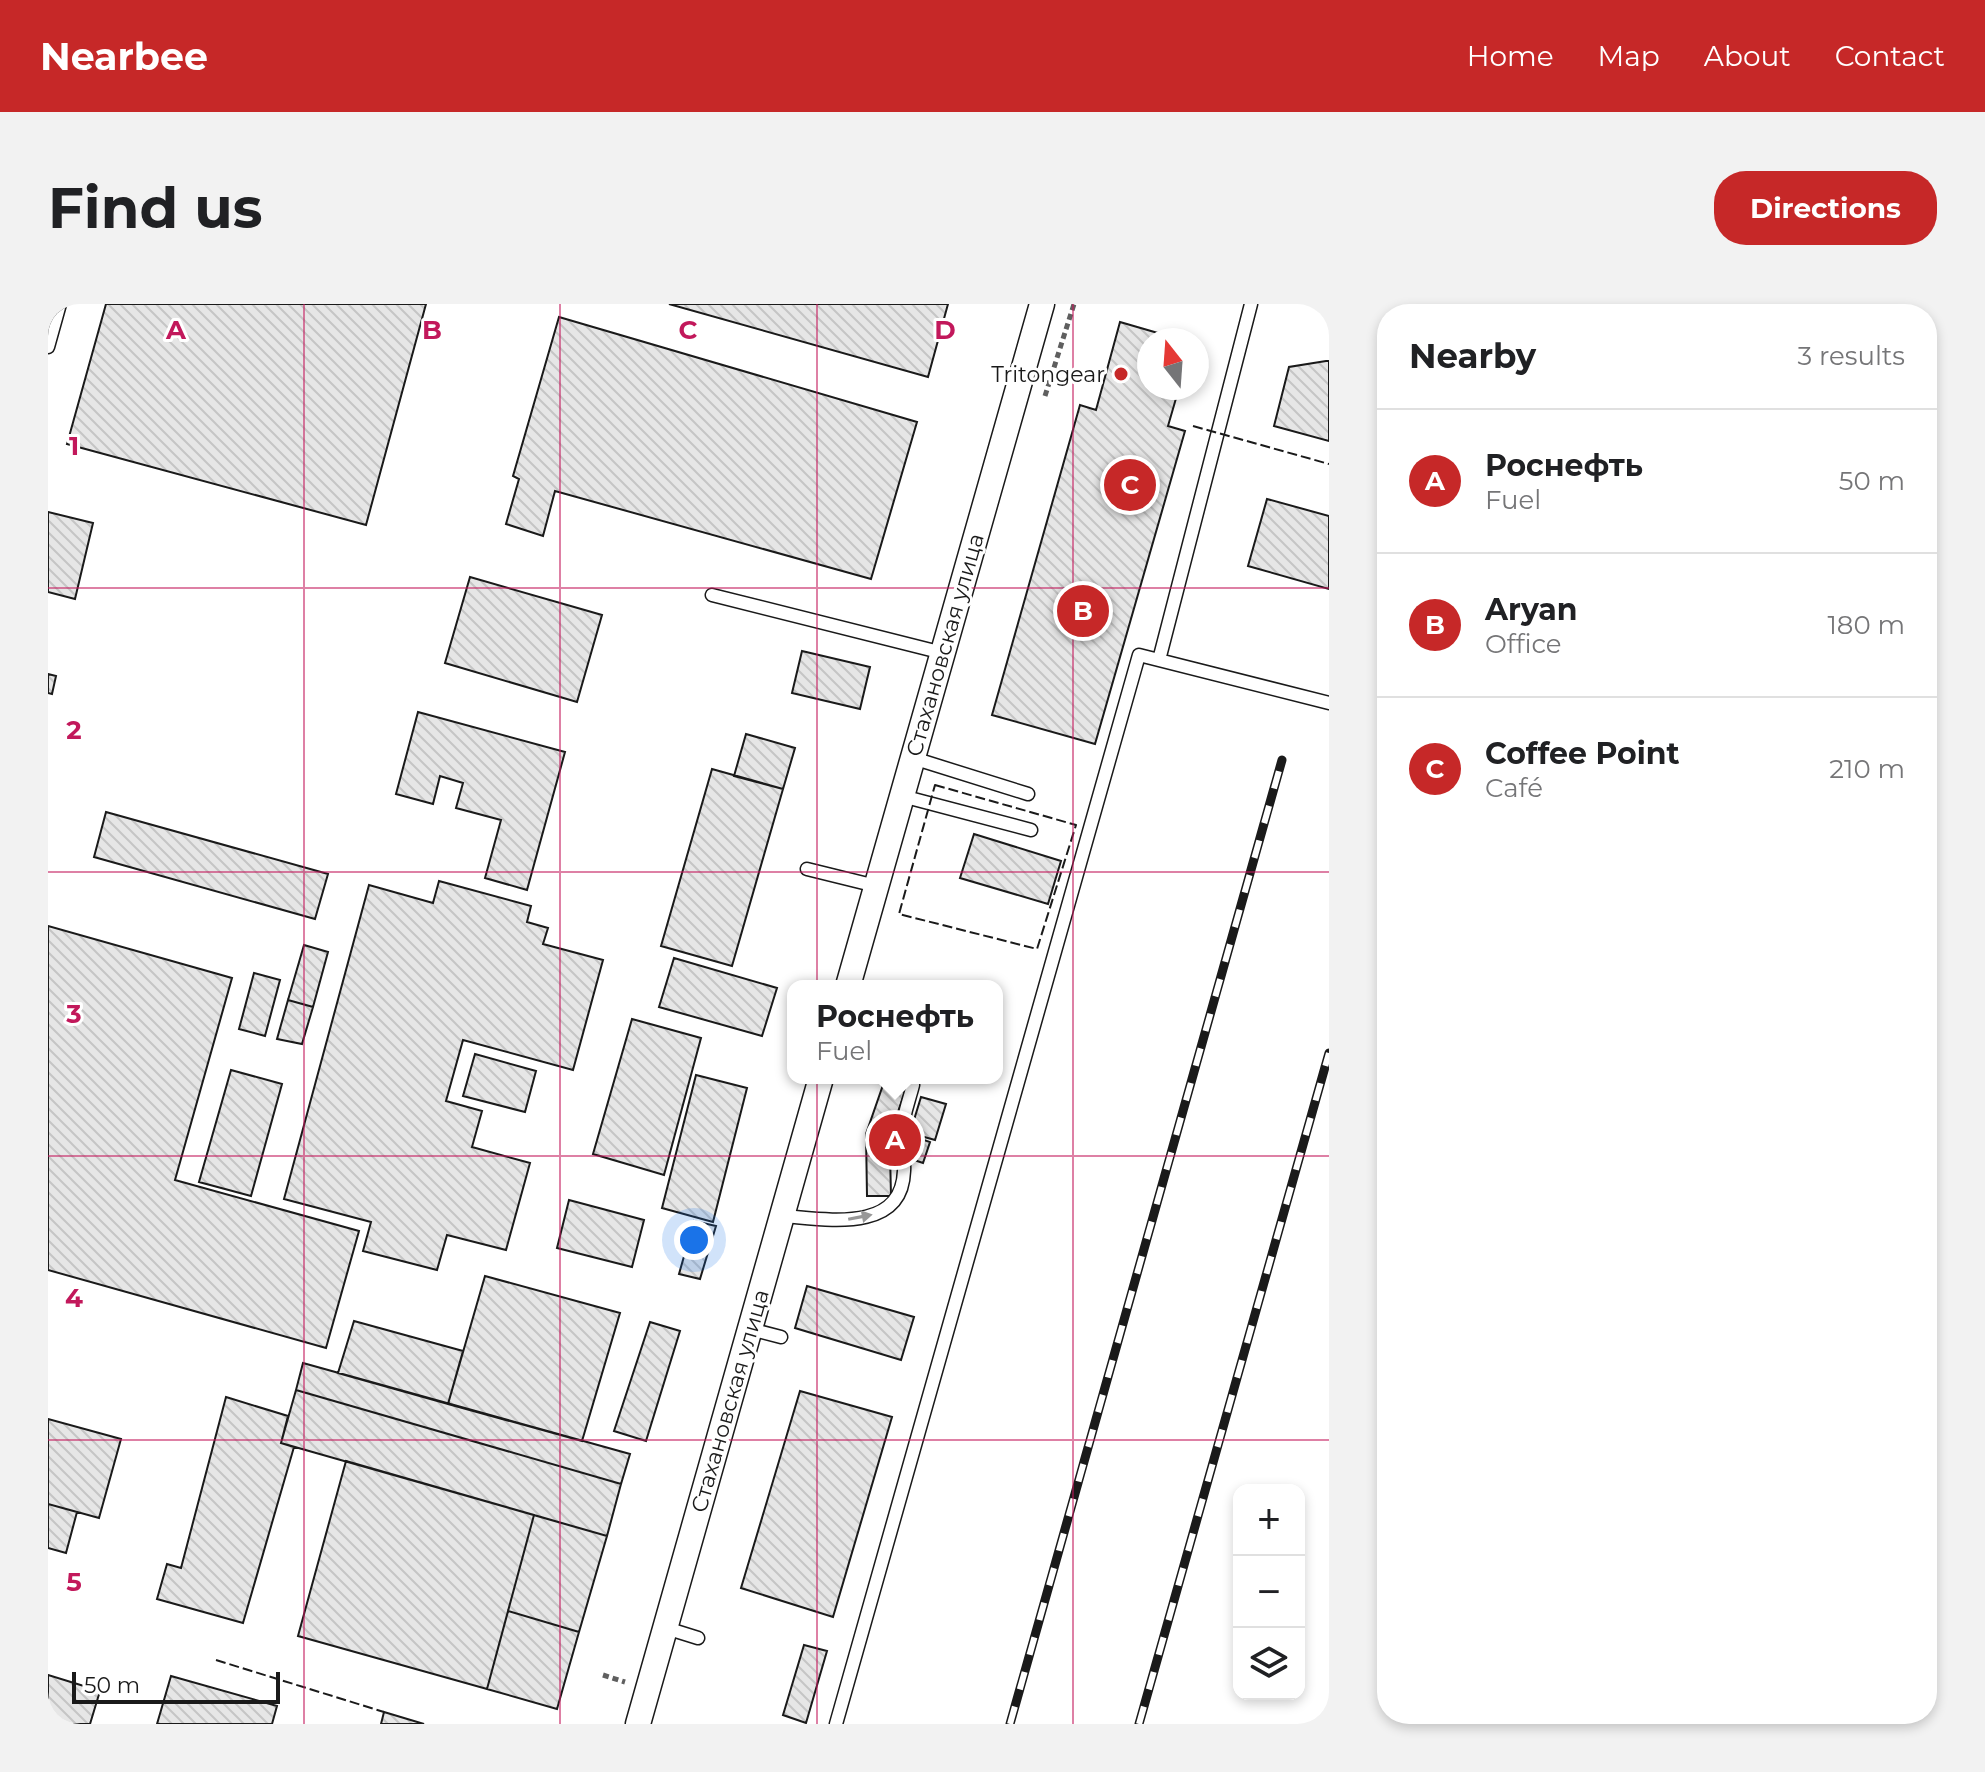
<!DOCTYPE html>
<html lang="en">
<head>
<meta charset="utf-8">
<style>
	:root { --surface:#fff; --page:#f2f2f2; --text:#202124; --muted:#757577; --line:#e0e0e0; --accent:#c62828 }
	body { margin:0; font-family:Montserrat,sans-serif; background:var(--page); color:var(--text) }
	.controls { position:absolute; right:24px; bottom:24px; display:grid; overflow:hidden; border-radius:16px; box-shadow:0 4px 12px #0003 }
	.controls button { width:72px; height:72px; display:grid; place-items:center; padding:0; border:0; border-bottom:2px solid var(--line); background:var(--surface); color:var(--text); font:40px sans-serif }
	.compass { position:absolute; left:1089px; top:24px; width:72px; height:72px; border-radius:50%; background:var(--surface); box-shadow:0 4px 12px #0003; rotate:343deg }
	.scale { position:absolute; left:24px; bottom:20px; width:208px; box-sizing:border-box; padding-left:8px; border:4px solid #1a1a1a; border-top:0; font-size:22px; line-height:28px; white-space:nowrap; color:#1a1a1a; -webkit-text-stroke:6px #fff; paint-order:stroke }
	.you { position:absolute; left:646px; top:936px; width:28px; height:28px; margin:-20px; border:6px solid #fff; border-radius:50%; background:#1a73e8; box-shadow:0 0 0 12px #1a73e833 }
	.badge { display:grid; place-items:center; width:52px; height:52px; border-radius:50%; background:var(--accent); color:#fff; font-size:26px; font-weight:700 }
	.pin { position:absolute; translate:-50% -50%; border:4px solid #fff; box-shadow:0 2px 8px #0006 }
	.popup { position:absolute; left:739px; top:676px; width:216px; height:104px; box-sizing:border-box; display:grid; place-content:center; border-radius:16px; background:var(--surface); filter:drop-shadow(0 2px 6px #0005); font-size:26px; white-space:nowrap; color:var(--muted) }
	.popup b { font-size:30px; color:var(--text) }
	.popup::after { content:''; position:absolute; left:50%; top:100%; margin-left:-16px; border:16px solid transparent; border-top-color:var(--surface) }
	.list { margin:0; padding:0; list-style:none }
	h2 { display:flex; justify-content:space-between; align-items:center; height:104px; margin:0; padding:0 32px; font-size:34px }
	h2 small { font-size:26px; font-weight:400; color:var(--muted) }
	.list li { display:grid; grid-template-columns:52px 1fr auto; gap:24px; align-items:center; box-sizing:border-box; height:144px; padding:0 32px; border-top:2px solid var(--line) }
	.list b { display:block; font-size:30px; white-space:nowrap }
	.list p { margin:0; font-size:26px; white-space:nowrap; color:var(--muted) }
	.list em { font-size:26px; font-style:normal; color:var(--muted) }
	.icon { flex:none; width:44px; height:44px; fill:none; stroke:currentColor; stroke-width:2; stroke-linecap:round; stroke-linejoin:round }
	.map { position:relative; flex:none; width:1281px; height:1420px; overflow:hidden; border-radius:32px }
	header { display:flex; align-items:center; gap:48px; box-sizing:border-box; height:112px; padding:0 40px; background:var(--accent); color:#fff }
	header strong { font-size:38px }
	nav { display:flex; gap:44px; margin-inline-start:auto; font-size:28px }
	.intro { display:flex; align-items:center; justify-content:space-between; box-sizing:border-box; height:192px; padding:0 48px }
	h1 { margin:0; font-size:56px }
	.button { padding:20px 36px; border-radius:32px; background:var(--accent); color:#fff; font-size:28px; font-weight:700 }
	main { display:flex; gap:48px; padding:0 48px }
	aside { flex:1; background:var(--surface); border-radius:32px; box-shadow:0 4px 12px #0003 }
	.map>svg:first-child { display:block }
	.building { fill:url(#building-back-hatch); stroke:#1a1a1a; stroke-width:2 }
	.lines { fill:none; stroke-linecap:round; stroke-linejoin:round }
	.service-casing { stroke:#1a1a1a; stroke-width:15 }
	.minor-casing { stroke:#1a1a1a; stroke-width:27 }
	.path { stroke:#5f5f5f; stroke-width:5; stroke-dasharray:6 4; stroke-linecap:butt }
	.service { stroke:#fff; stroke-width:12 }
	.minor { stroke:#fff; stroke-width:24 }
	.rail-casing { stroke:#1a1a1a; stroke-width:9 }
	.rail { stroke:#fff; stroke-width:6; stroke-dasharray:18; stroke-linecap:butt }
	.fence { stroke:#1a1a1a; stroke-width:2; stroke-dasharray:10 4; stroke-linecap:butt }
	.oneway { fill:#989898 }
	.grid { fill:none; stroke:#c2185b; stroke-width:2; stroke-opacity:0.55 }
	.poi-dot { fill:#c62828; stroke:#fff; stroke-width:3 }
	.labels { text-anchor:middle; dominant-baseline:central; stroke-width:6; stroke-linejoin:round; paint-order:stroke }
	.poi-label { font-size:22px; fill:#1a1a1a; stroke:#fff; text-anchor:end }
	.street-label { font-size:22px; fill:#1a1a1a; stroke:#fff }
	.grid-label { font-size:26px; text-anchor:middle; font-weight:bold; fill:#c2185b; stroke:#fff; stroke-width:6; stroke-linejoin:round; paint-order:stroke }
</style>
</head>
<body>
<header>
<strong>Nearbee</strong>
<nav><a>Home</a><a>Map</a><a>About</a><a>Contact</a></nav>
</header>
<div class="intro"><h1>Find us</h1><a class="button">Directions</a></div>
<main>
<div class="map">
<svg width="1281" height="1420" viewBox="0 0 1281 1420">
	<defs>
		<pattern id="building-back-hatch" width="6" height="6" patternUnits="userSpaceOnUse" patternTransform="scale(2)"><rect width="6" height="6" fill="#e6e6e6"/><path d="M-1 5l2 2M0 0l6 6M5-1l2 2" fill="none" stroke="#c5c5c5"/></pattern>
	</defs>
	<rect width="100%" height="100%" fill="#fff"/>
	<path class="building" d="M 58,0 L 378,0 L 318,221 L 19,140 Z
		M 621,0 L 900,0 L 880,73 Z
		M 511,13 L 869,118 L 823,275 L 507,187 L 495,232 L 458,220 L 471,175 L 465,172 Z
		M 1072,18 L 1134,36 L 1101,36 L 1101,84 L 1131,84 L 1120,122 L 1137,127 L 1047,440 L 944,411 L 1032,101 L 1048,106 Z
		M 1278,57 L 1281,57 L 1281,137 L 1226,122 L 1241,63 Z
		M 1219,195 L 1281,212 L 1281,285 L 1200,262 Z
		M 0,208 L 45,219 L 27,295 L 0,288 Z
		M 422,273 L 554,311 L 529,398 L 397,359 Z
		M 754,347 L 822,363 L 812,405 L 744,389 Z
		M 0,370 L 8,372 L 4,390 L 0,389 Z
		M 370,408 L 517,448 L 479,586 L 437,574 L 453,516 L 408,504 L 415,479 L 392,472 L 385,500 L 348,490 Z
		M 698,430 L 747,444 L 735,485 L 686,472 Z
		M 664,465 L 735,485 L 684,662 L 613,642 Z
		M 58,508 L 280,570 L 267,615 L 46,553 Z
		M 926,530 L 1013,557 L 1000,600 L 912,574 Z
		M 391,577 L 483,602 L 479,618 L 500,624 L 495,640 L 555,656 L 525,766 L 415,736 L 398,797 L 434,807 L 424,843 L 482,859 L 458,946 L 399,931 L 389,966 L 315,947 L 323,918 L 236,895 L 321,581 L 385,599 Z
		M 0,622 L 184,674 L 127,876 L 311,927 L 278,1044 L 0,966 Z
		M 256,641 L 280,648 L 265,703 L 240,696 Z
		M 626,654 L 729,684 L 714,732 L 611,703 Z
		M 206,669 L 232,676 L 217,732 L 191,725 Z
		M 240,696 L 265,703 L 254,740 L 229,735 Z
		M 584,715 L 653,734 L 616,871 L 545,850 Z
		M 427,750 L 488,767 L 477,808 L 415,792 Z
		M 183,766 L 234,780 L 203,892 L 151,878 Z
		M 648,771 L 699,784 L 665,918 L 614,904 Z
		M 835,781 L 857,788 L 844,825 L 882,838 L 875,859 L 842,848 L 843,892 L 819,892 L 818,830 Z
		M 873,793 L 898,800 L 887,836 L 862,829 Z
		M 521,896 L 596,916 L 584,963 L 509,944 Z
		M 646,917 L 668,922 L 652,975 L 631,970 Z
		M 437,972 L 572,1009 L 534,1137 L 400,1100 Z
		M 759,982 L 866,1013 L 853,1056 L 747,1024 Z
		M 306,1017 L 415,1047 L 400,1100 L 290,1069 Z
		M 602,1018 L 632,1027 L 598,1137 L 566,1127 Z
		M 255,1059 L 582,1150 L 573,1180 L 248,1086 Z
		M 248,1086 L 573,1180 L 559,1232 L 233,1139 Z
		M 752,1087 L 844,1113 L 785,1313 L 693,1284 Z
		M 178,1093 L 240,1112 L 233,1139 L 246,1143 L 195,1319 L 109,1295 L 119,1260 L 133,1264 Z
		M 0,1115 L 73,1135 L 51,1214 L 0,1200 Z
		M 298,1157 L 486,1211 L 439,1385 L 250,1332 Z
		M 0,1200 L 29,1208 L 18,1249 L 0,1244 Z
		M 486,1211 L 559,1232 L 531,1328 L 460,1307 Z
		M 460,1307 L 531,1328 L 509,1405 L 439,1385 Z
		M 756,1341 L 779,1347 L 758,1419 L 735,1411 Z
		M 0,1371 L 52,1387 L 42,1420 L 0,1420 Z
		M 123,1372 L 229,1402 L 224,1420 L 109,1420 Z
		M 336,1408 L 376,1420 L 333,1420 Z"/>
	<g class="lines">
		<defs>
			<path id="service" d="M 0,43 L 12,0
				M 664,291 L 895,349
				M 1111,356 L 1203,0
				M 865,454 L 980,490
				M 854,492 L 983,526
				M 759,565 L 828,582
				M 734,912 C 777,915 854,930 856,867 C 857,855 853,842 854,830 C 854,814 861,797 865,781 L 859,774
				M 702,1025 L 733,1033
				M 618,1324 L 650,1334
				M 788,1420 L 1091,351 L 1281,399"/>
			<path id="minor" d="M 800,682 L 994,0
				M 590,1420 L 773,774"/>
		</defs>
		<use href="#service" class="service-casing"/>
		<use href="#minor" class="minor-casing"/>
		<path class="path" d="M 997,92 L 1026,0
			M 555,1371 L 577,1378"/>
		<use href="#service" class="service"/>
		<use href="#minor" class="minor"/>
		<defs>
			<path id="rail" d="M 962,1420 L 1234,456
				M 1091,1420 L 1281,749"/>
		</defs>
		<use href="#rail" class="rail-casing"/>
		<use href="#rail" class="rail"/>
		<path class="fence" d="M 1145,122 L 1281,160
			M 887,481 L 1028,521 L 989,645 L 851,610 Z
			M 168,1356 L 336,1408"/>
	</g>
	<defs><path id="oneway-solid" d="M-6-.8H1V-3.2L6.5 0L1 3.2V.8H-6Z" transform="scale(2)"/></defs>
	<use class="oneway" href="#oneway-solid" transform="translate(812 913) rotate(-11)"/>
	<path class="grid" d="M 256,0 L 256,1420M 512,0 L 512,1420M 769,0 L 769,1420M 1025,0 L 1025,1420M 0,284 L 1281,284M 0,568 L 1281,568M 0,852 L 1281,852M 0,1136 L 1281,1136"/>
	<circle class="poi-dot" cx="1073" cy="70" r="8"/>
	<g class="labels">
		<g class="poi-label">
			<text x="1057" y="70">Tritongear</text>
		</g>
		<g class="street-label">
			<text transform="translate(897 341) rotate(-74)">Стахановская улица</text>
			<text transform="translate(682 1097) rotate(-74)">Стахановская улица</text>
		</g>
	</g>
	<g class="grid-label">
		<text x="128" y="35">A</text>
		<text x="384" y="35">B</text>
		<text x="640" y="35">C</text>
		<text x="897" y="35">D</text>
		<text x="26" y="151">1</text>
		<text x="26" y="435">2</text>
		<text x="26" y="719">3</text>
		<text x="26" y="1003">4</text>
		<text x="26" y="1287">5</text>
	</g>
</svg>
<div class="controls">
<button>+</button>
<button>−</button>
<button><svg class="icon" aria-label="layers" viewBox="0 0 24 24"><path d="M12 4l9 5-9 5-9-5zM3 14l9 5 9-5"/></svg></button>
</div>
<svg class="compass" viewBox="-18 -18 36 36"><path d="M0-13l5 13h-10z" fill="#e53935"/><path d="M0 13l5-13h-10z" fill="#757577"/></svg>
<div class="scale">50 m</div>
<div class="you"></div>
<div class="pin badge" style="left:847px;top:836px">A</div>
<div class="popup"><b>Роснефть</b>Fuel</div>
<div class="pin badge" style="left:1035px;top:307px">B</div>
<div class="pin badge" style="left:1082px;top:181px">C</div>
</div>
<aside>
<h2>Nearby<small>3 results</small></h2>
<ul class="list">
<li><span class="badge">A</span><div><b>Роснефть</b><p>Fuel</p></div><em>50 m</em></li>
<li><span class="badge">B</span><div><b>Aryan</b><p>Office</p></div><em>180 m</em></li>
<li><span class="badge">C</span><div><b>Coffee Point</b><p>Café</p></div><em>210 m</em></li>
</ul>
</aside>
</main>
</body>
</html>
